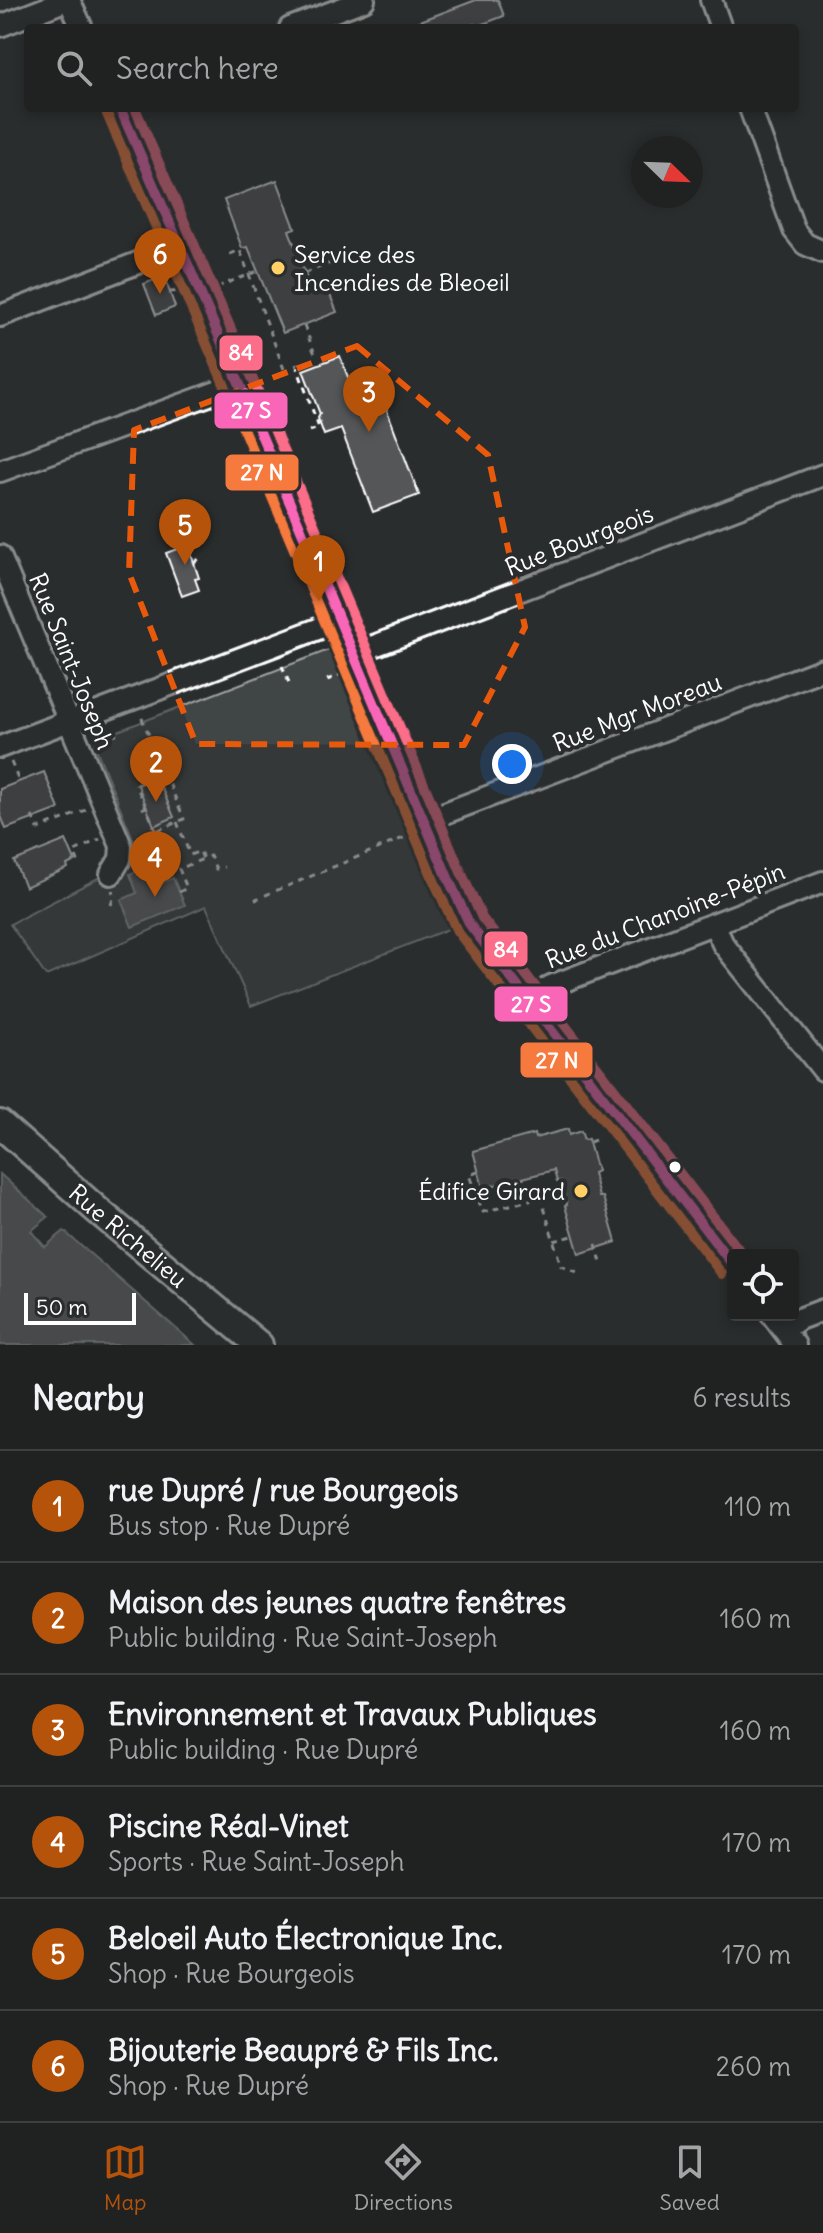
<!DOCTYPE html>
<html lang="en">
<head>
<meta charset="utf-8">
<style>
	:root { --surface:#202222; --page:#282a2a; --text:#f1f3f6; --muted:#a2a4a5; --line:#3d3f40; --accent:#b45309 }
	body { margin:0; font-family:Delius,sans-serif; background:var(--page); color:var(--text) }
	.controls { position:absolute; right:24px; bottom:24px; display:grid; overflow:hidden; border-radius:8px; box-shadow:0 4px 12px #0003 }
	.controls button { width:72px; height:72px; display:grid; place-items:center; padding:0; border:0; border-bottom:2px solid var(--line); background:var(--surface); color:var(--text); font:40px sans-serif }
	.compass { position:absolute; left:631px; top:136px; width:72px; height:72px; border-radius:50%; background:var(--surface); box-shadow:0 4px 12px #0003; rotate:113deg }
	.scale { position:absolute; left:24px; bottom:20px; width:112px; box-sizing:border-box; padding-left:8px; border:4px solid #fff; border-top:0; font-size:22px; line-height:28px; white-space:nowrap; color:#fff; -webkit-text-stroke:6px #2a2d2e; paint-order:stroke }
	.you { position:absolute; left:512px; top:764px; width:28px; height:28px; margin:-20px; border:6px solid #fff; border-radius:50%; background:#1a73e8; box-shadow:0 0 0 12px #1a73e833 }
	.badge { display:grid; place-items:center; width:52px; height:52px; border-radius:50%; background:var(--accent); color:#fff; font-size:26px; font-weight:700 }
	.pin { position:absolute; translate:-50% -66px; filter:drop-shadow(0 2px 4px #0008) }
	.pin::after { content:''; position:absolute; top:42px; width:28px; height:24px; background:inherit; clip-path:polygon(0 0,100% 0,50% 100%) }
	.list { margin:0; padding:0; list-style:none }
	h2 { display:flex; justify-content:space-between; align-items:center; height:104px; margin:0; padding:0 32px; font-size:34px }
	h2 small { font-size:26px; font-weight:400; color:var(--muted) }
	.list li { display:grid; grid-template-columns:52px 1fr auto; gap:24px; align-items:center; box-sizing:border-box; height:112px; padding:0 32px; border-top:2px solid var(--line) }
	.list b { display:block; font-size:30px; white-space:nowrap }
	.list p { margin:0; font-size:26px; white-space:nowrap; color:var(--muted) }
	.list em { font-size:26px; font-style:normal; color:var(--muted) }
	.icon { flex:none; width:44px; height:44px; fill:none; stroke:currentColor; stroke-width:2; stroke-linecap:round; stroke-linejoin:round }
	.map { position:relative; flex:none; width:823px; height:1345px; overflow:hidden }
	.search { position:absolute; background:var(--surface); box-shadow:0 4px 12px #0003; left:24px; right:24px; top:24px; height:88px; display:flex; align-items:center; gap:20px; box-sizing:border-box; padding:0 28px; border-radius:8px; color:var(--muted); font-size:30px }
	.sheet { height:776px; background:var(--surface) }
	nav { display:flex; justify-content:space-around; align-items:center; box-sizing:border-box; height:112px; border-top:2px solid var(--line); background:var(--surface); font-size:22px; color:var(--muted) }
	nav a { display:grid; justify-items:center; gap:4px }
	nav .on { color:var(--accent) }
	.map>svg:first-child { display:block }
	.green { fill:#414445; stroke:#a0a2a2; stroke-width:2 }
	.water { fill:#6a6c6d; stroke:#a6a7a7; stroke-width:2 }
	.building { fill:#555758; stroke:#fff; stroke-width:2 }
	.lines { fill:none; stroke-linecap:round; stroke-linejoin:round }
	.minor-casing { stroke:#fff; stroke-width:26 }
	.major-casing { stroke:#fff; stroke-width:32 }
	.path { stroke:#fff; stroke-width:3; stroke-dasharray:6 6; stroke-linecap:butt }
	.minor { stroke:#2a2d2e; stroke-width:20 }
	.major { stroke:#2a2d2e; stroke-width:26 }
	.bus-1-casing { stroke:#2a2d2e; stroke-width:16 }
	.bus-2-casing { stroke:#2a2d2e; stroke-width:16 }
	.bus-3-casing { stroke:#2a2d2e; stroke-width:16 }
	.bus-1 { stroke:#fa66b7; stroke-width:10 }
	.bus-2 { stroke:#f6793e; stroke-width:10 }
	.bus-3 { stroke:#fb6d88; stroke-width:10 }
	.marked { fill:none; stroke:#e8590c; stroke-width:6; stroke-dasharray:16 10; stroke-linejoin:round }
	.poi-dot { fill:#ffd166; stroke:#2a2d2e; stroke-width:3 }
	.bus-dot { fill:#fff; stroke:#2a2d2e; stroke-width:3 }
	.labels { text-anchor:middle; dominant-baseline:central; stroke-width:8; stroke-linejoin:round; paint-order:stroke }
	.poi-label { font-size:24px; fill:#fff; stroke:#2a2d2e; text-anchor:start }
	.street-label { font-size:24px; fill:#fff; stroke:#2a2d2e }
	.line-badge { stroke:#2a2d2e; stroke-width:3 }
	.badge-label { font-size:22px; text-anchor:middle; font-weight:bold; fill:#fff }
</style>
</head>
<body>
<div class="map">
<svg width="823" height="1345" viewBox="0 0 823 1345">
	<rect width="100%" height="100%" fill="#2a2d2e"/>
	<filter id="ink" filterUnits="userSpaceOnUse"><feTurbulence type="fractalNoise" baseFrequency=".0125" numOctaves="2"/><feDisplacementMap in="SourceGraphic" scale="16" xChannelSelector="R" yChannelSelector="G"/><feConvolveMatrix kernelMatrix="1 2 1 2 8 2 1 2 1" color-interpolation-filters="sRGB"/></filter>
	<g filter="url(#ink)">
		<path class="green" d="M 331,649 L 339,652 L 456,926 L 251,1006 L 206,906 L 46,976 L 10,924 L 104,875 L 108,885 L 124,862 L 140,856 L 95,746 L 97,739 Z"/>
		<path class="water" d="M 149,866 L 157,885 L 173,878 L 185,905 L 132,927 L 121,900 L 137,893 L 130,874 Z
			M 0,1174 L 48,1217 L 31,1231 L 45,1247 L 64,1231 L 195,1345 L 0,1345 Z"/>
		<path class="building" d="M 476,0 L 498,0 L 504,16 L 475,27 L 474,24 L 462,28 L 407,28 L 407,26 Z
			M 277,180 L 295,228 L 289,230 L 313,295 L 328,290 L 337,312 L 283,333 L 248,247 L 242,248 L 224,200 Z
			M 164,276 L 175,307 L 156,315 L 144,284 Z
			M 340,356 L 349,380 L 359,377 L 368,402 L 382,397 L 419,495 L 373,512 L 341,429 L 324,435 L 318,418 L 320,414 L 303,370 Z
			M 188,545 L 199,578 L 195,579 L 199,590 L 182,596 L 166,553 Z
			M 44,772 L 59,809 L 6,829 L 0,813 L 0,789 Z
			M 157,777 L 174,817 L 154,826 L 138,785 Z
			M 66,840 L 75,861 L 67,865 L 68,868 L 25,887 L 14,861 Z
			M 568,1129 L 569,1135 L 581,1131 L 584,1140 L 588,1139 L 597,1171 L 593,1173 L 599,1197 L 603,1197 L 616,1242 L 579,1254 L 565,1206 L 567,1205 L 561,1181 L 557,1182 L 554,1170 L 483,1188 L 473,1151 L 534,1134 L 535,1138 Z"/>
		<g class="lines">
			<defs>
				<path id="minor" d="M 69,0 L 82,28
					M 711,0 L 721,28
					M 0,26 L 67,0
					M 290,28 L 364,0
					M 120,108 L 244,394 L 448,878 L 470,925 L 733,1265
					M 750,108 L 794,230 L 805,244 L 823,252
					M 0,316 L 179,247
					M 0,471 L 239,384
					M 0,556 L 121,846 L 120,859 L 111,874
					M 353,654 L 823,475
					M 0,747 L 69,721 L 85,717 L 339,621
					M 424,821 L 823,669
					M 714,924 L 723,944 L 823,1070
					M 527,1001 L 551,986 L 823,882
					M 772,1315 L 795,1345
					M 784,1330 L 799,1319 L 823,1310"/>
				<g id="major">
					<path id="s1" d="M 0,1124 L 97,1210 L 259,1345"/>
				</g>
			</defs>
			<use href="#minor" class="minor-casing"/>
			<use href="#major" class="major-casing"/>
			<path class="path" d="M 230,254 L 240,250 L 241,253 L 284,369
				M 305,273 L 339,260
				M 217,287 L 258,271
				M 170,292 L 181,291
				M 304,325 L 316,357
				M 296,364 L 319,428 L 321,427
				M 309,431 L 319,428
				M 194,563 L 201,557
				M 282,666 L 290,685
				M 327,680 L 342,674
				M 114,730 L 117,738
				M 11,762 L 20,784
				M 146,807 L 136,785 L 158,776 L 166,776
				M 142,809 L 146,807 L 156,831
				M 32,816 L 38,829 L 86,810
				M 177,822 L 190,855 L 200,851 L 203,859 L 210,856 L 216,869 L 224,867
				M 136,840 L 184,819 L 141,716
				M 75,851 L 100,839
				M 75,859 L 77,858 L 80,867
				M 179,892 L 187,888 L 179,869 L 203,859
				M 257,901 L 256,899 L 413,834
				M 111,905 L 114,896 L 112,890
				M 590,1142 L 595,1140
				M 478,1172 L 469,1175 L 483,1212 L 541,1197 L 561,1266 L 577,1273
				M 554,1241 L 576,1235
				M 596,1244 L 602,1266"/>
			<use href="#minor" class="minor"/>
			<use href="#major" class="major"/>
			<defs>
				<path id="bus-1" d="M 120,108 L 244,394 L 448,878 L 470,925 L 733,1265"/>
				<path id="bus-2" d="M 107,114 L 231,400 L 435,883 L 457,931 L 722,1274"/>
				<path id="bus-3" d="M 135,108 L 257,389 L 461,872 L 482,918 L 743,1255"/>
			</defs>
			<use href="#bus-1" class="bus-1-casing"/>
			<use href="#bus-2" class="bus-2-casing"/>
			<use href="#bus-3" class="bus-3-casing"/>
			<use href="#bus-1" class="bus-1"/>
			<use href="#bus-2" class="bus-2"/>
			<use href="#bus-3" class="bus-3"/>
		</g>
	</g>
	<path d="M0 0H823V1345H0ZM 357,346 L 488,455 L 525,627 L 464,745 L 196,744 L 129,573 L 134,430 Z" fill="#2a2d2e" fill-opacity=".55" fill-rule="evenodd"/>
	<path class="marked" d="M 357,346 L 488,455 L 525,627 L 464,745 L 196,744 L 129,573 L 134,430 Z"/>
	<g class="poi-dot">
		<circle cx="278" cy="268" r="8"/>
		<circle cx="581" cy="1191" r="8"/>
	</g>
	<circle class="bus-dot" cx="675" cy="1167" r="7"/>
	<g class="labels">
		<g class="poi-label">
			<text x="294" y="254">Service des<tspan x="294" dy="28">Incendies de Bleoeil</tspan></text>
			<text x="565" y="1191" text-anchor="end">Édifice Girard</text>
		</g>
		<g class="street-label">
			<text transform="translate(579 540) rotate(-21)">Rue Bourgeois</text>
			<text transform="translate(72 661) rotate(68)">Rue Saint-Joseph</text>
			<text transform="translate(637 712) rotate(-21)">Rue Mgr Moreau</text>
			<text transform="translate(665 915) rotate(-21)">Rue du Chanoine-Pépin</text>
			<text stroke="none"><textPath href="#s1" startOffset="170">Rue Richelieu</textPath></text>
		</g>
	</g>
	<g class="line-badge">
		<rect x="218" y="334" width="46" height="38" rx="8" fill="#fb6d88"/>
		<rect x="213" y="391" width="76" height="39" rx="8" fill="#fa66b7"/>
		<rect x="224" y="453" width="76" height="39" rx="8" fill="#f6793e"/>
		<rect x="483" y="930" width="46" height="38" rx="8" fill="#fb6d88"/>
		<rect x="493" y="985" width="76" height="38" rx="8" fill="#fa66b7"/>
		<rect x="519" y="1041" width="75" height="38" rx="8" fill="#f6793e"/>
	</g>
	<g class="badge-label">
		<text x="241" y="360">84</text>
		<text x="251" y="418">27 S</text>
		<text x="262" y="480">27 N</text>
		<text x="506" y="957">84</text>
		<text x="531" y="1012">27 S</text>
		<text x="557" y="1068">27 N</text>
	</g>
</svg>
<div class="controls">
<button><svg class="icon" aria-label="locate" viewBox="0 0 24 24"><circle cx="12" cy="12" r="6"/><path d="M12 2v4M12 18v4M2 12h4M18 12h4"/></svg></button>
</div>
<svg class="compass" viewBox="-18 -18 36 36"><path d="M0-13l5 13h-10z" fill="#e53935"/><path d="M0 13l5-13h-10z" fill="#a2a4a5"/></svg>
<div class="scale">50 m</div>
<div class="you"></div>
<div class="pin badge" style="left:319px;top:601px">1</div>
<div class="pin badge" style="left:156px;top:802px">2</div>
<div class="pin badge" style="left:369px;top:432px">3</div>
<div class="pin badge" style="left:155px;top:897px">4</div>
<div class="pin badge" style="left:185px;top:565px">5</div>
<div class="pin badge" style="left:160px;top:294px">6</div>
<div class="search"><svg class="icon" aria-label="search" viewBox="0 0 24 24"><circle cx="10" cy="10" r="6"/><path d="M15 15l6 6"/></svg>Search here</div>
</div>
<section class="sheet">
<h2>Nearby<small>6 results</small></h2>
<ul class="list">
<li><span class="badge">1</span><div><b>rue Dupré / rue Bourgeois</b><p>Bus stop · Rue Dupré</p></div><em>110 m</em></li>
<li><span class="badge">2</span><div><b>Maison des jeunes quatre fenêtres</b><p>Public building · Rue Saint-Joseph</p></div><em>160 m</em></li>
<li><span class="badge">3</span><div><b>Environnement et Travaux Publiques</b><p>Public building · Rue Dupré</p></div><em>160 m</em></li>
<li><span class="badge">4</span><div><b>Piscine Réal-Vinet</b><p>Sports · Rue Saint-Joseph</p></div><em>170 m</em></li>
<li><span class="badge">5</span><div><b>Beloeil Auto Électronique Inc.</b><p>Shop · Rue Bourgeois</p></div><em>170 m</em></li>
<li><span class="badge">6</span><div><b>Bijouterie Beaupré &amp; Fils Inc.</b><p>Shop · Rue Dupré</p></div><em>260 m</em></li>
</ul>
</section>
<nav>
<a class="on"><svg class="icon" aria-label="map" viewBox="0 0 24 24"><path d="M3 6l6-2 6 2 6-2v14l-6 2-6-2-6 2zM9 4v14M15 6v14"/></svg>Map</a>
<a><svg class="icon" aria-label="directions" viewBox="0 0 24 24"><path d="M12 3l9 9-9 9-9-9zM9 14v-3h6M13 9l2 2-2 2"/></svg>Directions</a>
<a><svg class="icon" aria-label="saved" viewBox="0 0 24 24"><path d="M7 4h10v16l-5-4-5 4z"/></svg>Saved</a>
</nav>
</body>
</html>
